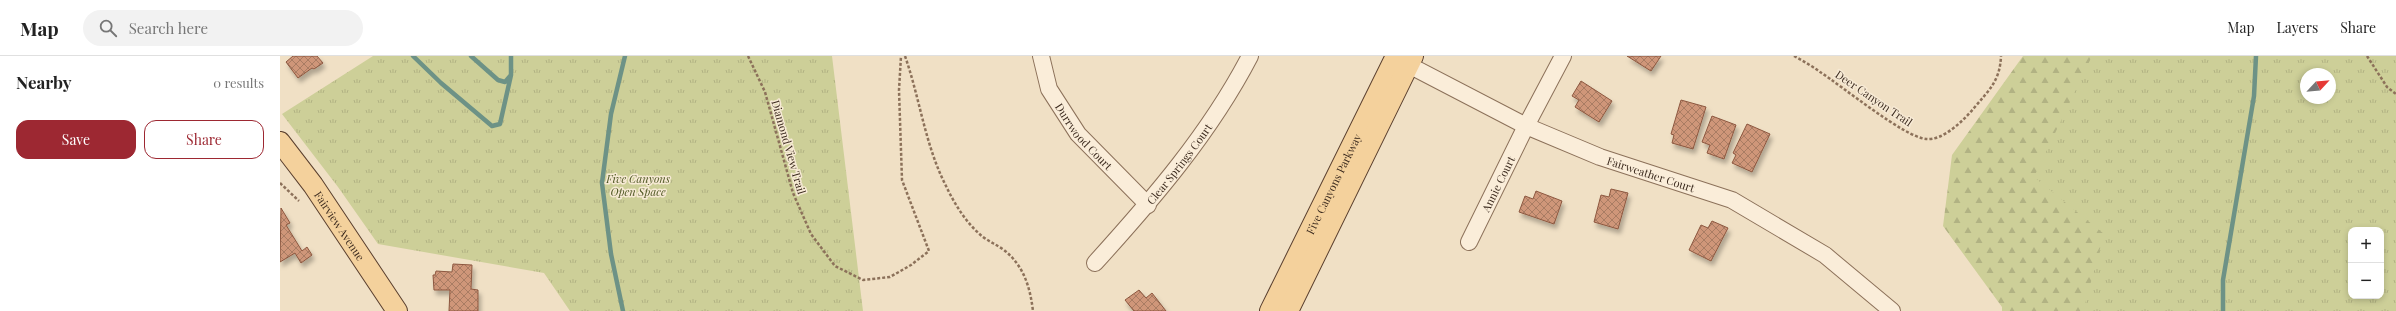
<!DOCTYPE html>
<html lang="en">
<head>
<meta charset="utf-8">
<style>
	:root { --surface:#fff; --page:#f2f2f2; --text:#222; --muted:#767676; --line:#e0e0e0; --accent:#9d2832 }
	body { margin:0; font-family:"Playfair Display",serif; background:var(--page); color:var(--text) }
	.controls { position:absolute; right:12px; bottom:12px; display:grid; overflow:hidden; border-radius:8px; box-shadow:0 2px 6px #0003 }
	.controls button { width:36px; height:36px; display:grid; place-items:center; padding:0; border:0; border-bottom:1px solid var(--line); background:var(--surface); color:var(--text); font:20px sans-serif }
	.compass { position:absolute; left:2020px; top:12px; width:36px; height:36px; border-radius:50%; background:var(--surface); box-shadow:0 2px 6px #0003; rotate:64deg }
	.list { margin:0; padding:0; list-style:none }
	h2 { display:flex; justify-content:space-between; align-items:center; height:52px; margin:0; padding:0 16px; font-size:17px }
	h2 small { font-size:13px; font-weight:400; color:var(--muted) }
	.actions { display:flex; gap:8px; padding:12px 16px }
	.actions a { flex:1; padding:9px 0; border:1px solid var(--accent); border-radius:12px; text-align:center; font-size:14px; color:var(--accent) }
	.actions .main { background:var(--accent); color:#fff }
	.icon { flex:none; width:22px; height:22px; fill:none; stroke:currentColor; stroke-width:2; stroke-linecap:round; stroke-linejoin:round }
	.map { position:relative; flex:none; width:2116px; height:255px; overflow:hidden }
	header { display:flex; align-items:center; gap:24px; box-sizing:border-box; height:56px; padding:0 20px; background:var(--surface); border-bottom:1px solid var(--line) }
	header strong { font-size:19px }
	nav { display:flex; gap:22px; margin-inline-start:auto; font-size:14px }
	.search { width:280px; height:36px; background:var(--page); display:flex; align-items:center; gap:10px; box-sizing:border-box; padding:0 14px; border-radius:22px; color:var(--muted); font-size:15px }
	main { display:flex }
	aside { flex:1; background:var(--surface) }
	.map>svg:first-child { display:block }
	.forest { fill:url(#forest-firs) }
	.park { fill:url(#park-tufts); fill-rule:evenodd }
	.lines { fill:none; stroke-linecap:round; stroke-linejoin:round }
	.stream { stroke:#6d9286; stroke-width:4.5 }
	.building { fill:url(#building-cross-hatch); stroke:#8c573f; filter:url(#shadow) }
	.minor-casing { stroke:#8c715a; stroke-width:18 }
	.major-casing { stroke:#5a3f2e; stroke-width:22 }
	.path { stroke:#8c715a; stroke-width:2.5; stroke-dasharray:3 2; stroke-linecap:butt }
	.minor { stroke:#faedd9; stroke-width:16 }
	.major { stroke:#f4d19c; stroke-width:20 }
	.labels { text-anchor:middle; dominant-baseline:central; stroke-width:3; stroke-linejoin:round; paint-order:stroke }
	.street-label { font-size:11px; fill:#3b2a1e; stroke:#f7ead5 }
	.park-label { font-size:11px; font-style:italic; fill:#505824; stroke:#f7ead5 }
</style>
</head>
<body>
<header>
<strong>Map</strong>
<div class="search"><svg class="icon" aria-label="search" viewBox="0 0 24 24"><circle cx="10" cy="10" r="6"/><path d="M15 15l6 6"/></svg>Search here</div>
<nav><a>Map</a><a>Layers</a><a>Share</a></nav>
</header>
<main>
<aside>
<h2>Nearby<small>0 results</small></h2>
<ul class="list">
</ul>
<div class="actions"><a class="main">Save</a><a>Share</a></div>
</aside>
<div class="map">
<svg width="2116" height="255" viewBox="0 0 2116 255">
	<defs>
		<pattern id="forest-firs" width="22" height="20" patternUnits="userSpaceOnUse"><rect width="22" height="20" fill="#cdcf98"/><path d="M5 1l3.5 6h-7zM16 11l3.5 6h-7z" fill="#b1b283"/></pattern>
		<pattern id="park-tufts" width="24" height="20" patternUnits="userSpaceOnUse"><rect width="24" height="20" fill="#cdcf98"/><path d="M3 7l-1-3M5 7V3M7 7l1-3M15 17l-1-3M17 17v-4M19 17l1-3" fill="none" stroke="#b1b283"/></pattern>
		<pattern id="building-cross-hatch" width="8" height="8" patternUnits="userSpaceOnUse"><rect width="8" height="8" fill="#cf9679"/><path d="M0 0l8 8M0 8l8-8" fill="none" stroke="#a97b63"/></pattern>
		<filter id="shadow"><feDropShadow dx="2.5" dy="4.5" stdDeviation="2" flood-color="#0004"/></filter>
	</defs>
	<rect width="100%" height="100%" fill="#f0e0c5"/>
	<path class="forest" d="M 1743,0 L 2038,0 L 2026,18 L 2015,255 L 1722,255 L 1722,251 L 1663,170 L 1672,99 Z"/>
	<path class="park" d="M 93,0 L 552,0 L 583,255 L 290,255 L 264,217 L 98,188 L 58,131 L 2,58 Z
		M 1812,0 L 2116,0 L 2116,255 L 1803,255 L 1824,178 L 1754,121 ZM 2026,18 L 2050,18 L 2050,42 L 2026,42 ZM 2071,174 L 2101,174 L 2101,240 L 2071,240 Z"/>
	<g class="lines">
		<path class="stream" d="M 133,0 L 161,27 L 212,70 L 220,68 L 231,19
			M 191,0 L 218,24 L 225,26 L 231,19 L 231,0
			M 343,255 L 331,198 L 322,127 L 331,58 L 345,0
			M 1943,255 L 1943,224 L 1974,40 L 1976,0"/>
	</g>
	<path class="building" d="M 13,0 L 37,0 L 43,7 L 34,13 L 32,12 L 18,22 L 6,6 Z
		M 1347,0 L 1381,0 L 1371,15 Z
		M 1301,25 L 1332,45 L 1319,66 L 1295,51 L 1299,44 L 1292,40 Z
		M 1401,44 L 1426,51 L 1413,93 L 1392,87 L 1394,79 L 1391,78 Z
		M 1432,60 L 1456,69 L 1444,103 L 1427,97 L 1430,89 L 1422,86 Z
		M 1467,68 L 1490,78 L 1472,116 L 1452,107 L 1456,99 L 1453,97 Z
		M 1331,133 L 1348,137 L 1338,173 L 1314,166 L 1321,139 L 1329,141 Z
		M 1256,135 L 1282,145 L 1274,168 L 1239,156 L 1245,140 L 1253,143 Z
		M 1,152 L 10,167 L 6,169 L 22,195 L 27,191 L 32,199 L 21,207 L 15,197 L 0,206 Z
		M 1432,165 L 1448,172 L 1431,205 L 1409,194 L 1421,169 L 1428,172 Z
		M 173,208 L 192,209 L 191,233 L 198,234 L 198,255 L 169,255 L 170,234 L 154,234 L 153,219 L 155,219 L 156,215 L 172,216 Z
		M 859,234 L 866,242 L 872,237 L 886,255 L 854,255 L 845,244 Z"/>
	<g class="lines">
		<defs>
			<g id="minor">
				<path id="s1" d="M 761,0 L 769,33 L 798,78 L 868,149"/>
				<path id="s2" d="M 1119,4 L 1246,70 L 1320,101 L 1452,144 L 1545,199 L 1612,255"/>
				<path id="s3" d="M 1189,186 L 1246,70 L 1283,0"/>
				<path id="s4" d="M 815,207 C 873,143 930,77 970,0"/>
			</g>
			<g id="major">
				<path id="s5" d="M 0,86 L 33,129 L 117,255"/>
				<path id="s6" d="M 990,255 L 1116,0"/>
				<path d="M 1008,255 L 1133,0"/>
			</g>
		</defs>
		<use href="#minor" class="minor-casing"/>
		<use href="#major" class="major-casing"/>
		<path class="path" d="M 468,0 L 485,36 L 513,137 L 531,178 L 555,210 L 583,224 L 610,221 L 631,209 L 649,195 L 622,124 L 619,34 L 621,0
			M 625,0 C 640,43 645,89 666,130 C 675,149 687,168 703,181 C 710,186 717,189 724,194 C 744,210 750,231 753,255
			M 1514,0 C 1523,5 1532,10 1540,16 C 1562,30 1624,81 1646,83 C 1663,85 1684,64 1694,52 C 1709,34 1720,25 1721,0
			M 2087,0 L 2107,31 L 2116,38
			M 0,127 L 19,145"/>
		<use href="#minor" class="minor"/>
		<use href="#major" class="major"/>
	</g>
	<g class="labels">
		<g class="street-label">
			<text transform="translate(1594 42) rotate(34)">Deer Canyon Trail</text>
			<text stroke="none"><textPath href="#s1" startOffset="93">Durrwood Court</textPath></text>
			<text transform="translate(509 91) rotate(74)">Diamond View Trail</text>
			<text stroke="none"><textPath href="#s4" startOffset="130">Clear Springs Court</textPath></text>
			<text stroke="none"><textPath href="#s2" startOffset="277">Fairweather Court</textPath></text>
			<text stroke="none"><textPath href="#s6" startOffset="142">Five Canyons Parkway</textPath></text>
			<text stroke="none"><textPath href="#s3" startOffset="65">Annie Court</textPath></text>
			<text stroke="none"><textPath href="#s5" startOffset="103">Fairview Avenue</textPath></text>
		</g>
		<g class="park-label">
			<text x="358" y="122">Five Canyons<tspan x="358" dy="13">Open Space</tspan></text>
		</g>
	</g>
</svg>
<div class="controls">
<button>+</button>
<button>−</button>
</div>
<svg class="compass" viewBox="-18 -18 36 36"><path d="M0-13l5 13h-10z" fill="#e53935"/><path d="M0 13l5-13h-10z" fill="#767676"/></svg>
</div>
</main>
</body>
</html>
